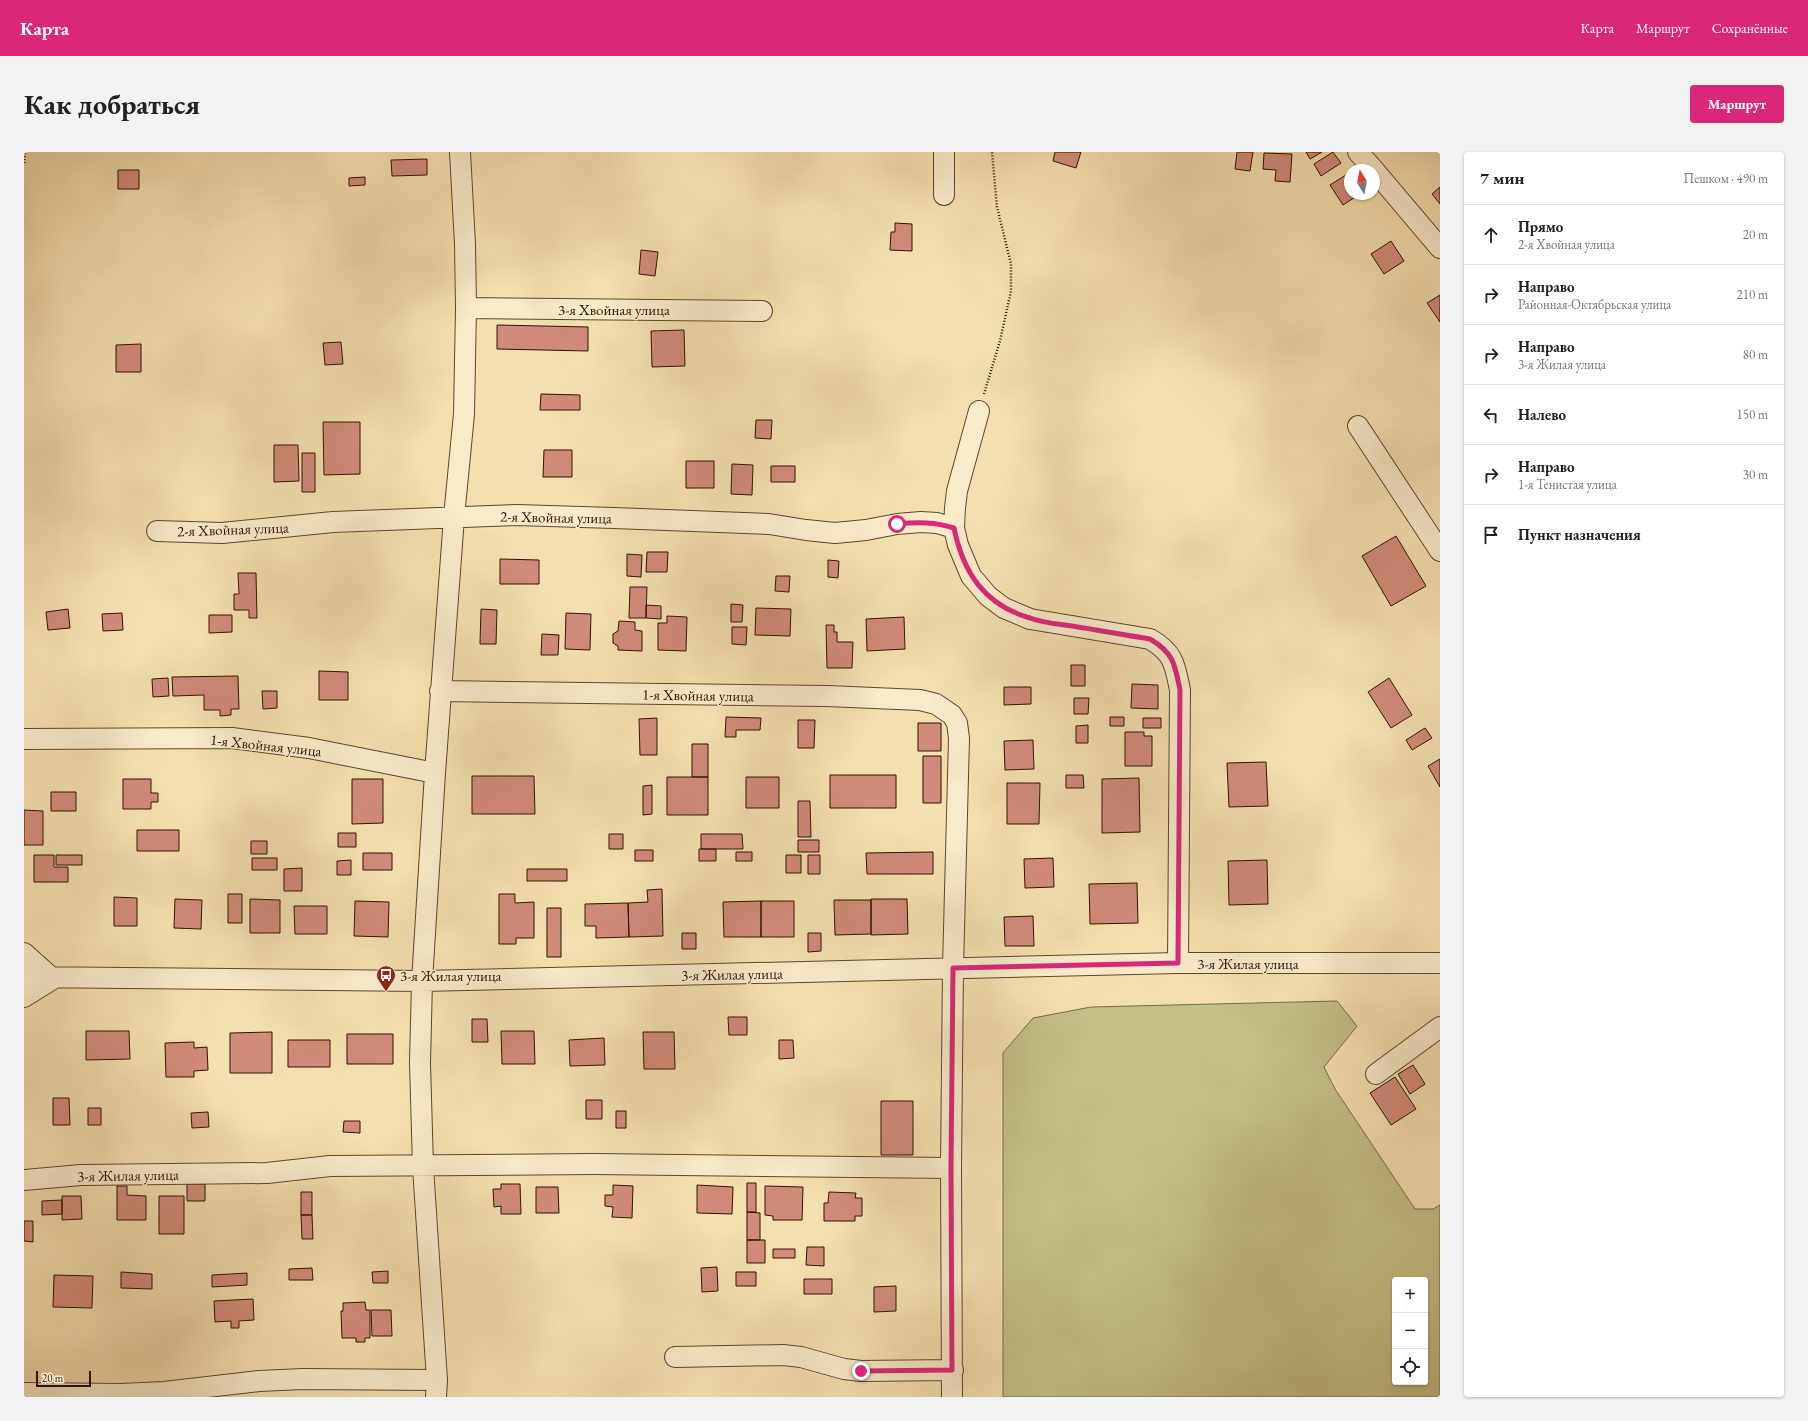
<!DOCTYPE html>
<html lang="ru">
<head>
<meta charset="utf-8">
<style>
	:root { --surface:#fff; --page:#f2f2f2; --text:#222; --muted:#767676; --line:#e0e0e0; --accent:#db2777 }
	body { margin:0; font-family:"EB Garamond",serif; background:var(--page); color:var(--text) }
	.controls { position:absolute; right:12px; bottom:12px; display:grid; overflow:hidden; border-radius:4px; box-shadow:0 1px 3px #0004 }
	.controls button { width:36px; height:36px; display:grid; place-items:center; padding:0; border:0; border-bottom:1px solid var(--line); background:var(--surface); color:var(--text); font:20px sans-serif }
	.compass { position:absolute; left:1320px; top:12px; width:36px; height:36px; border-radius:50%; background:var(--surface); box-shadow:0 1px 3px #0004; rotate:350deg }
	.scale { position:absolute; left:12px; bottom:10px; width:55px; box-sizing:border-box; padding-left:4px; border:2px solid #2f1300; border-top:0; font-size:11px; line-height:14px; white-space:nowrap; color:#2f1300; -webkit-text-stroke:3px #f8ebca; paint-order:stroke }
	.stop { position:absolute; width:12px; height:12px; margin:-9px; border:3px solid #db2777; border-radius:50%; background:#fff }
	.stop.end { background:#db2777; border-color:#fff; box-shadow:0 1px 4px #0008 }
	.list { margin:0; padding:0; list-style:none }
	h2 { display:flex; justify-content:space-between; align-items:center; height:52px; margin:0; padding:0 16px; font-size:17px }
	h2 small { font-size:13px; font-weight:400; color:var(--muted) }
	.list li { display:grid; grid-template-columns:26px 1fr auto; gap:12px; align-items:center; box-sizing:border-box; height:60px; padding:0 16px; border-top:1px solid var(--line) }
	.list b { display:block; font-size:15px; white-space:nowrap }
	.list p { margin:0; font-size:13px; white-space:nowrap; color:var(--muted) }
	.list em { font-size:13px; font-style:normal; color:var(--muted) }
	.icon { flex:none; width:22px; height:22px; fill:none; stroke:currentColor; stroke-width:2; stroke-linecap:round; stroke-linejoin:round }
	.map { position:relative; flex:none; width:1416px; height:1245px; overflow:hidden; border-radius:4px }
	header { display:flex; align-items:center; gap:24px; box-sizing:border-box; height:56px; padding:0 20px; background:var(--accent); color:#fff }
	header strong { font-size:19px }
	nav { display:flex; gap:22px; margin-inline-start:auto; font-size:14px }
	.intro { display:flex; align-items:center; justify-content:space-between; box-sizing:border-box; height:96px; padding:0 24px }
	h1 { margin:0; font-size:28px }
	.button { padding:10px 18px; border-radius:4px; background:var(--accent); color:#fff; font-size:14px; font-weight:700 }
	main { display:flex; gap:24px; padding:0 24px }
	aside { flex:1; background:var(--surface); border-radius:4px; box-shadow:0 1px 3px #0004 }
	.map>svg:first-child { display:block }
	.green { fill:#c3c085; stroke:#796a42; fill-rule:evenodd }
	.building { fill:#d18b7a; stroke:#2f1300 }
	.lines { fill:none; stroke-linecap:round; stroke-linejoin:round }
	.minor-casing { stroke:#60462c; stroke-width:22 }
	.path { stroke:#2f1300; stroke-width:2.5; stroke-dasharray:1 2; stroke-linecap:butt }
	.minor { stroke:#f8ebca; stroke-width:20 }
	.route { stroke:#db2777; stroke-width:5 }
	.labels { text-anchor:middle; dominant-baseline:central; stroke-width:3; stroke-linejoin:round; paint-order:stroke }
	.street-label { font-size:15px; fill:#2f1300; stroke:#f8ebca }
	.poi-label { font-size:15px; fill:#2f1300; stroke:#f8ebca; text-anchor:start }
</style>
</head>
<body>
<header>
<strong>Карта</strong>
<nav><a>Карта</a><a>Маршрут</a><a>Сохранённые</a></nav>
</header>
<div class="intro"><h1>Как добраться</h1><a class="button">Маршрут</a></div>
<main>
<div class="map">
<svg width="1416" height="1245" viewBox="0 0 1416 1245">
	<rect width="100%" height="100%" fill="#f4e0ae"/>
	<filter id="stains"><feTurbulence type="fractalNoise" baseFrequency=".005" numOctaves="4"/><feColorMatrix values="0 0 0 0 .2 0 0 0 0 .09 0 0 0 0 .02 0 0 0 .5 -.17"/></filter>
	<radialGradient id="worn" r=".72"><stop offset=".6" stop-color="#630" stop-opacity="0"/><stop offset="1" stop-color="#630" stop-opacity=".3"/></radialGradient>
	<path class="green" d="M 1313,849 L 1333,874 L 1300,915 L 1311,937 L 1391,1057 L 1409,1057 L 1416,1053 L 1416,1245 L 979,1245 L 979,901 L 1009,866 L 1067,855 ZM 1371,1128 L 1401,1128 L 1401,1230 L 1371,1230 Z"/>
	<path class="building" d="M 1031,0 L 1057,0 L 1052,16 L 1029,9 Z
		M 1213,0 L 1229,0 L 1226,19 L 1211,17 Z
		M 1282,0 L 1298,0 L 1286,7 Z
		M 1309,0 L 1317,11 L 1297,24 L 1290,12 Z
		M 1240,1 L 1268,2 L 1266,30 L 1251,29 L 1252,18 L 1239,17 Z
		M 403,7 L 403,23 L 368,24 L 367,8 Z
		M 94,18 L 115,18 L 115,37 L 94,37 Z
		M 1325,21 L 1326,42 L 1336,42 L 1319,53 L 1306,33 Z
		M 341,25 L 341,33 L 325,34 L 325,26 Z
		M 1416,35 L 1416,52 L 1408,42 Z
		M 871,71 L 888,72 L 888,99 L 866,98 L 867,80 L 871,80 Z
		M 1367,89 L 1380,109 L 1360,122 L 1347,102 Z
		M 617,98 L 634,100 L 631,124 L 615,122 Z
		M 1416,143 L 1416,170 L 1403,151 Z
		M 473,173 L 564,175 L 564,199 L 473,197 Z
		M 660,178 L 661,214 L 628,215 L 627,179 Z
		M 317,190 L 319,212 L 301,213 L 299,191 Z
		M 117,192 L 117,220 L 92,220 L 92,193 Z
		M 517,242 L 556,243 L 556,258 L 516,258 Z
		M 732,268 L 748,268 L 747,287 L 731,286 Z
		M 299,270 L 336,270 L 336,322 L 300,323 Z
		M 250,293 L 274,293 L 275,329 L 250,330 Z
		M 520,298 L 548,298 L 548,325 L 519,325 Z
		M 278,301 L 291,301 L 291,340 L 278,340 Z
		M 662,309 L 690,309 L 690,336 L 662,336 Z
		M 708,312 L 729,313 L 728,343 L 707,342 Z
		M 747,314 L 771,314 L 771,330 L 747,330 Z
		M 1372,384 L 1402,434 L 1367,454 L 1338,404 Z
		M 623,400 L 644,400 L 643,420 L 622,420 Z
		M 603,402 L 618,403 L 617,425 L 603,424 Z
		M 476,407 L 515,408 L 515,432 L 476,432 Z
		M 804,408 L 815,409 L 814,426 L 804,425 Z
		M 214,421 L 232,421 L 233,466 L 225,466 L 225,458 L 210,458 L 210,442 L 215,442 Z
		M 752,424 L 766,424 L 765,440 L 751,439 Z
		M 606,435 L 623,435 L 622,466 L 605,466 Z
		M 707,452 L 719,453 L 718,470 L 707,470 Z
		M 622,453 L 637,454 L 637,467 L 622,466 Z
		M 732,456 L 767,457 L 766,484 L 731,483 Z
		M 44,457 L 46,476 L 24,478 L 22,460 Z
		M 457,457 L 473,458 L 472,492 L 456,492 Z
		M 98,461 L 99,478 L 79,479 L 78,462 Z
		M 542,461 L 567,462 L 566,498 L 541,497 Z
		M 185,463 L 208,463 L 208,480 L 185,481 Z
		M 643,464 L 663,465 L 662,499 L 634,498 L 634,471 L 643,471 Z
		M 880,465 L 881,497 L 843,499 L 842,467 Z
		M 595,469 L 611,470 L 611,478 L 618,479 L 618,499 L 594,498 L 594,494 L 589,491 L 589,482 L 594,479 Z
		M 802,473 L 810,473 L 810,480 L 813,480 L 813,490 L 829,490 L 828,516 L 803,516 Z
		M 708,475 L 723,475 L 722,493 L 708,492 Z
		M 518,482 L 535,483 L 534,503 L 517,503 Z
		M 1047,513 L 1061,513 L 1061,534 L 1047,534 Z
		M 295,519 L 324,520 L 324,548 L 295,548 Z
		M 214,524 L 215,557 L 207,557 L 207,563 L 196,564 L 196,558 L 180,558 L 180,543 L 149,544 L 148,525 Z
		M 144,526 L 145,544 L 129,545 L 128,527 Z
		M 1365,526 L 1388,563 L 1367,576 L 1344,540 Z
		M 1108,532 L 1134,533 L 1134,557 L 1107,556 Z
		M 980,535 L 1007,535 L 1007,552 L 980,553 Z
		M 238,539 L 253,539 L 253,556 L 239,557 Z
		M 1050,546 L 1065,546 L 1064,562 L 1050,562 Z
		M 702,565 L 737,566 L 736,578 L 712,578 L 712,585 L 701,585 Z
		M 1086,565 L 1100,565 L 1100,574 L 1086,574 Z
		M 633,566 L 633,603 L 616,603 L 615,567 Z
		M 1119,566 L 1137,566 L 1137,576 L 1119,576 Z
		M 774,568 L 791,568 L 790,596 L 774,596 Z
		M 894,571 L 917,571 L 917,599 L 894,599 Z
		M 1064,573 L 1064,591 L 1052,591 L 1052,574 Z
		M 1401,576 L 1408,586 L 1388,598 L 1382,588 Z
		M 1101,580 L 1120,580 L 1120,584 L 1128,584 L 1128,614 L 1101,614 Z
		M 1009,588 L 1010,617 L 981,618 L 980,589 Z
		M 668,592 L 684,592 L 684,625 L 668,625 Z
		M 899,604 L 917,604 L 917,651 L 899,651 Z
		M 1416,607 L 1416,635 L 1404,614 Z
		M 1242,610 L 1244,654 L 1205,655 L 1203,611 Z
		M 806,623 L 872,623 L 872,656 L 806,656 Z
		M 1042,623 L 1059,623 L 1060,636 L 1042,636 Z
		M 448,624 L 510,624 L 511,662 L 448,662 Z
		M 643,625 L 684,625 L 684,663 L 643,663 Z
		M 722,625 L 755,625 L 755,656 L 722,656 Z
		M 1115,626 L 1116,680 L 1078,681 L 1078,627 Z
		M 99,627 L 127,627 L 127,641 L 134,641 L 134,650 L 127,650 L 127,657 L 99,657 Z
		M 328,627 L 359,627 L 359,671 L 328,672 Z
		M 983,631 L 1016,631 L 1015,672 L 983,672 Z
		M 628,633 L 628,662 L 619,663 L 619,634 Z
		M 27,640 L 52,640 L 52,659 L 27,659 Z
		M 774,649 L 786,649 L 787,685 L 774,685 Z
		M 0,658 L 19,659 L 19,693 L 0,693 Z
		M 113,678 L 155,678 L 155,699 L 113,699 Z
		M 314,681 L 332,681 L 332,695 L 314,695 Z
		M 585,682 L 599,682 L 599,697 L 585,697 Z
		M 677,682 L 718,682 L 719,697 L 677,697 Z
		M 774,688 L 795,688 L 795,700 L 774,700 Z
		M 227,689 L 243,689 L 243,702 L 227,702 Z
		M 675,697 L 692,697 L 692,709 L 675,709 Z
		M 611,698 L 629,698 L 629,709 L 611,709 Z
		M 712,700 L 728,700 L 728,709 L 712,709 Z
		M 909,700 L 909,722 L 843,722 L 842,701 Z
		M 339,701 L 368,701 L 368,718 L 339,718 Z
		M 10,703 L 30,703 L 30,715 L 44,715 L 44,730 L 10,730 Z
		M 32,703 L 58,703 L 58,713 L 32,713 Z
		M 762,703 L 777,703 L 777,721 L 762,721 Z
		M 784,703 L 796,703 L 796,722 L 784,722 Z
		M 228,706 L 253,706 L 253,718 L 228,718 Z
		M 1029,706 L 1030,735 L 1001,736 L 1000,707 Z
		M 327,708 L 327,723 L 313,723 L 313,709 Z
		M 1243,708 L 1244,752 L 1205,753 L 1204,709 Z
		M 278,716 L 278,739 L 260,739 L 260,717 Z
		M 503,717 L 543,717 L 543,729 L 503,729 Z
		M 1113,731 L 1114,771 L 1066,772 L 1065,732 Z
		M 638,737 L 639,784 L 605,785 L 604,751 L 624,750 L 623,738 Z
		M 204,742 L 218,742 L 218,771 L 204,771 Z
		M 475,742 L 491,742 L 491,751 L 510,750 L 510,786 L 492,786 L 492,792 L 475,792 Z
		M 90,745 L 113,746 L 113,774 L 90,774 Z
		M 151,747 L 178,748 L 177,777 L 150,776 Z
		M 226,747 L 256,748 L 256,781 L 226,781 Z
		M 847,747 L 883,747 L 884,782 L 847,783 Z
		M 810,748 L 847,748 L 847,782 L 811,783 Z
		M 331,749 L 365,750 L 364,785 L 330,784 Z
		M 737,749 L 737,785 L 700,785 L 699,750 Z
		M 737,749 L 770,749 L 770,785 L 737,785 Z
		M 604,751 L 605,785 L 572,786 L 572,774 L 561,774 L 561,752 Z
		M 270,754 L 303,754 L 303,782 L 271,782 Z
		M 523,756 L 537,756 L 537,805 L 523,805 Z
		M 1009,764 L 1010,794 L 981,794 L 980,765 Z
		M 658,781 L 672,781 L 672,797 L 658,797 Z
		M 784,781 L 797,781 L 797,799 L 784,800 Z
		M 704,865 L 723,865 L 723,883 L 705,883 Z
		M 448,867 L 463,867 L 464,890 L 448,890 Z
		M 62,879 L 105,879 L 106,907 L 62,908 Z
		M 477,879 L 510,879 L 511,912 L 478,912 Z
		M 248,880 L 248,921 L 206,921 L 206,881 Z
		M 619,880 L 650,880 L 651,917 L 620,917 Z
		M 323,882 L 369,882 L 369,912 L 323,912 Z
		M 580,886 L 581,913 L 546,914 L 545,888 Z
		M 264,888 L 306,888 L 306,915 L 264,915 Z
		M 755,888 L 769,888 L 770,906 L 755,907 Z
		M 170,890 L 170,896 L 183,895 L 184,918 L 170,919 L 170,925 L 142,925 L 141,891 Z
		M 1389,913 L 1401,932 L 1386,942 L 1374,922 Z
		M 1371,925 L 1392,957 L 1367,973 L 1346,941 Z
		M 29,946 L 45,946 L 46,973 L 29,973 Z
		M 562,948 L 578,948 L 578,967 L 562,967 Z
		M 857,949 L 889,949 L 889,1003 L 857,1003 Z
		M 64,956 L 77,956 L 77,973 L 64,973 Z
		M 592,959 L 602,959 L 602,976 L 592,976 Z
		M 184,960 L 185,975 L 168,976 L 167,961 Z
		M 320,969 L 336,969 L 336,981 L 319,980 Z
		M 723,1031 L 732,1031 L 732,1060 L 723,1060 Z
		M 163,1032 L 181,1032 L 181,1049 L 163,1049 Z
		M 477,1032 L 496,1032 L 497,1062 L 477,1062 L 477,1054 L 470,1055 L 469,1037 L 477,1037 Z
		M 589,1033 L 609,1034 L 608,1066 L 588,1065 L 589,1055 L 581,1054 L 581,1043 L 589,1043 Z
		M 673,1033 L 709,1035 L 708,1062 L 673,1061 Z
		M 93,1034 L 103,1034 L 103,1043 L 122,1044 L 122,1068 L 93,1068 Z
		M 741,1034 L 779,1035 L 778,1068 L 749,1068 L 749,1064 L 741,1063 Z
		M 512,1035 L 534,1035 L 535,1061 L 512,1061 Z
		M 277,1040 L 288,1040 L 288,1063 L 277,1063 Z
		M 805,1040 L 832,1041 L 831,1046 L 838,1046 L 838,1064 L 831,1064 L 831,1069 L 800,1069 L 800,1051 L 804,1051 Z
		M 38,1044 L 57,1044 L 58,1067 L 38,1068 Z
		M 135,1044 L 160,1044 L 160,1082 L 135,1082 Z
		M 38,1048 L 38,1062 L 18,1063 L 18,1049 Z
		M 723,1060 L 736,1061 L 736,1088 L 723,1088 Z
		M 277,1063 L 288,1063 L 289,1087 L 278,1087 Z
		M 0,1069 L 9,1069 L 9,1090 L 0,1089 Z
		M 723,1088 L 741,1088 L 741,1111 L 723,1111 Z
		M 783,1095 L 800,1095 L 800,1114 L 782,1113 Z
		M 749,1097 L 771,1097 L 771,1106 L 749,1106 Z
		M 693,1115 L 694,1139 L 678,1140 L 677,1116 Z
		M 288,1116 L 289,1128 L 265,1128 L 265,1117 Z
		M 364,1119 L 364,1131 L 349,1131 L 348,1120 Z
		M 97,1120 L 128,1122 L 128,1137 L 97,1136 Z
		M 712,1120 L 732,1120 L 732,1134 L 712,1134 Z
		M 223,1121 L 223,1133 L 188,1135 L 188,1123 Z
		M 30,1123 L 69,1124 L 68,1156 L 29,1155 Z
		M 780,1127 L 808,1127 L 808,1142 L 780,1142 Z
		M 872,1134 L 872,1159 L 850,1160 L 850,1135 Z
		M 229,1147 L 230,1168 L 215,1169 L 215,1176 L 207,1176 L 207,1169 L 191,1170 L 190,1149 Z
		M 341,1150 L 342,1158 L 346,1158 L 346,1186 L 341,1186 L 341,1190 L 332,1190 L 332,1186 L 318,1186 L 317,1159 L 319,1159 L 319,1151 Z
		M 347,1158 L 367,1158 L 368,1184 L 348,1184 Z"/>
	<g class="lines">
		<defs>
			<path id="minor" d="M 1334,0 L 1350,18
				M 1350,18 L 1416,96
				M 920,43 L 920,0
				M 442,156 L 738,159
				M 955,259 L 933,339 L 931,356 L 930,376 L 934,393 L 947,424 L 964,444 L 980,456 L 1006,467 L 1126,487 C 1150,501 1151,513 1156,538 L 1154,811
				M 1334,274 L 1416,399
				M 133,379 L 198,381 L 309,370 L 492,363 L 590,366 L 745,372 L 782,378 L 811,381 L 842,378 L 873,372 L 897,370 L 913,371 L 930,376
				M 416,539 L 803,544 L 896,548 L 912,552 L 928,563 L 933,571 L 935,586 L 929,816 L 927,1016 L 928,1245
				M 0,587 L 208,586 L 285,596 L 411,621
				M 0,801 L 29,827 L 0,845
				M 0,825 L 398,829 L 1154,811 L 1416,811
				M 1352,922 L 1416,875
				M 0,1028 L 57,1023 L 243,1021 L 306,1014 L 570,1012 L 927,1016
				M 651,1205 L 759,1203 L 777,1205 L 820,1217 L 837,1219 L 929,1218
				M 0,1241 L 97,1242 L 140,1240 L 235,1229 L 279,1227 L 413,1228
				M 412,1245 L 413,1228 L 399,1015 L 396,911 L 398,829 L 411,621 L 430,365 L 440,262 L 442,156 L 441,92 L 436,0"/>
		</defs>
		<use href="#minor" class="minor-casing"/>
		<path class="path" d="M 0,11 L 1,0
			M 960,242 L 976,189 L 987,139 L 987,112 L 973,55 L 968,0"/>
		<use href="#minor" class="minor"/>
	</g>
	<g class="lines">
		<path class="route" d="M 837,1219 L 928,1218 L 927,1016 L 929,816 L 1154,811 L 1156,538 C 1151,513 1150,501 1126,487 C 1100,483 1074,478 1048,474 C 1034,472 1019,471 1006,466 C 960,453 939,420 930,376 C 911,370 894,370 873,372"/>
	</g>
	<defs>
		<symbol id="bus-pin" viewBox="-11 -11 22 30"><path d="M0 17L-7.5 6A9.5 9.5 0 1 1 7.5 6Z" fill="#8f2418" stroke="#f8ebca"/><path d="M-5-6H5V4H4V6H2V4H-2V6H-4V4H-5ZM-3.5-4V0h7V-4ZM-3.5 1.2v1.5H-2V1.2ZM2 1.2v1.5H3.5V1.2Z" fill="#fff"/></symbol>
	</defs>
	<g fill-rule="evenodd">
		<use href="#bus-pin" x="351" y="812" width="22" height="30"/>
	</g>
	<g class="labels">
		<g class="street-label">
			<text x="590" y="157">3-я Хвойная улица</text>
			<text transform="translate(532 365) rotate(1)">2-я Хвойная улица</text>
			<text transform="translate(209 377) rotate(-2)">2-я Хвойная улица</text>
			<text transform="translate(674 543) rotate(1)">1-я Хвойная улица</text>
			<text transform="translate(242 593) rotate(6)">1-я Хвойная улица</text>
			<text x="1224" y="811">3-я Жилая улица</text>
			<text transform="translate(708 822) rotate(-1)">3-я Жилая улица</text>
			<text transform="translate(104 1023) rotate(-1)">3-я Жилая улица</text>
		</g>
		<g class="poi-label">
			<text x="376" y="823">3-я Жилая улица</text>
		</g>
	</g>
	<rect width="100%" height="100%" filter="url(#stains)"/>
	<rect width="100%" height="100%" fill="url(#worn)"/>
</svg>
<div class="controls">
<button>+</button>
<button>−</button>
<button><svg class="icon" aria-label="locate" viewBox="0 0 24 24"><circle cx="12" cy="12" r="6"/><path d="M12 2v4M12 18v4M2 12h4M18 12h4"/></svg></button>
</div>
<svg class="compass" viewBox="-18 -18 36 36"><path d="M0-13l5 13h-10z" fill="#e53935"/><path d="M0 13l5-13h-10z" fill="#767676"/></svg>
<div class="scale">20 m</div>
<div class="stop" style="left:873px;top:372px"></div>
<div class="stop end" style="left:837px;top:1219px"></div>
</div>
<aside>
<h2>7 мин<small>Пешком · 490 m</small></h2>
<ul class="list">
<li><svg class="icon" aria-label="ahead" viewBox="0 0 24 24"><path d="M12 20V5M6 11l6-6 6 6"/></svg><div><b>Прямо</b><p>2-я Хвойная улица</p></div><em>20 m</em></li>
<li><svg class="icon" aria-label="right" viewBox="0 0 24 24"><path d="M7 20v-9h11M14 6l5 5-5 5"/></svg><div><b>Направо</b><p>Районная-Октябрьская улица</p></div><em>210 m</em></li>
<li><svg class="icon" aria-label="right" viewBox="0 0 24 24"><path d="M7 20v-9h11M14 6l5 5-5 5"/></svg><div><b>Направо</b><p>3-я Жилая улица</p></div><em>80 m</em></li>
<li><svg class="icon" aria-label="left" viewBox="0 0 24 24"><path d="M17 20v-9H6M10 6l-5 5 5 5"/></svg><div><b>Налево</b></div><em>150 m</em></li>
<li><svg class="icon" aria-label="right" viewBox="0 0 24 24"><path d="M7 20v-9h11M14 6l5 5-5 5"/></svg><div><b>Направо</b><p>1-я Тенистая улица</p></div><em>30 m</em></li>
<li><svg class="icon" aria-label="arrive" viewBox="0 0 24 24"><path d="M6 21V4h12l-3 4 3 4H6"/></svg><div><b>Пункт назначения</b></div></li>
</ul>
</aside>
</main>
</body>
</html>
